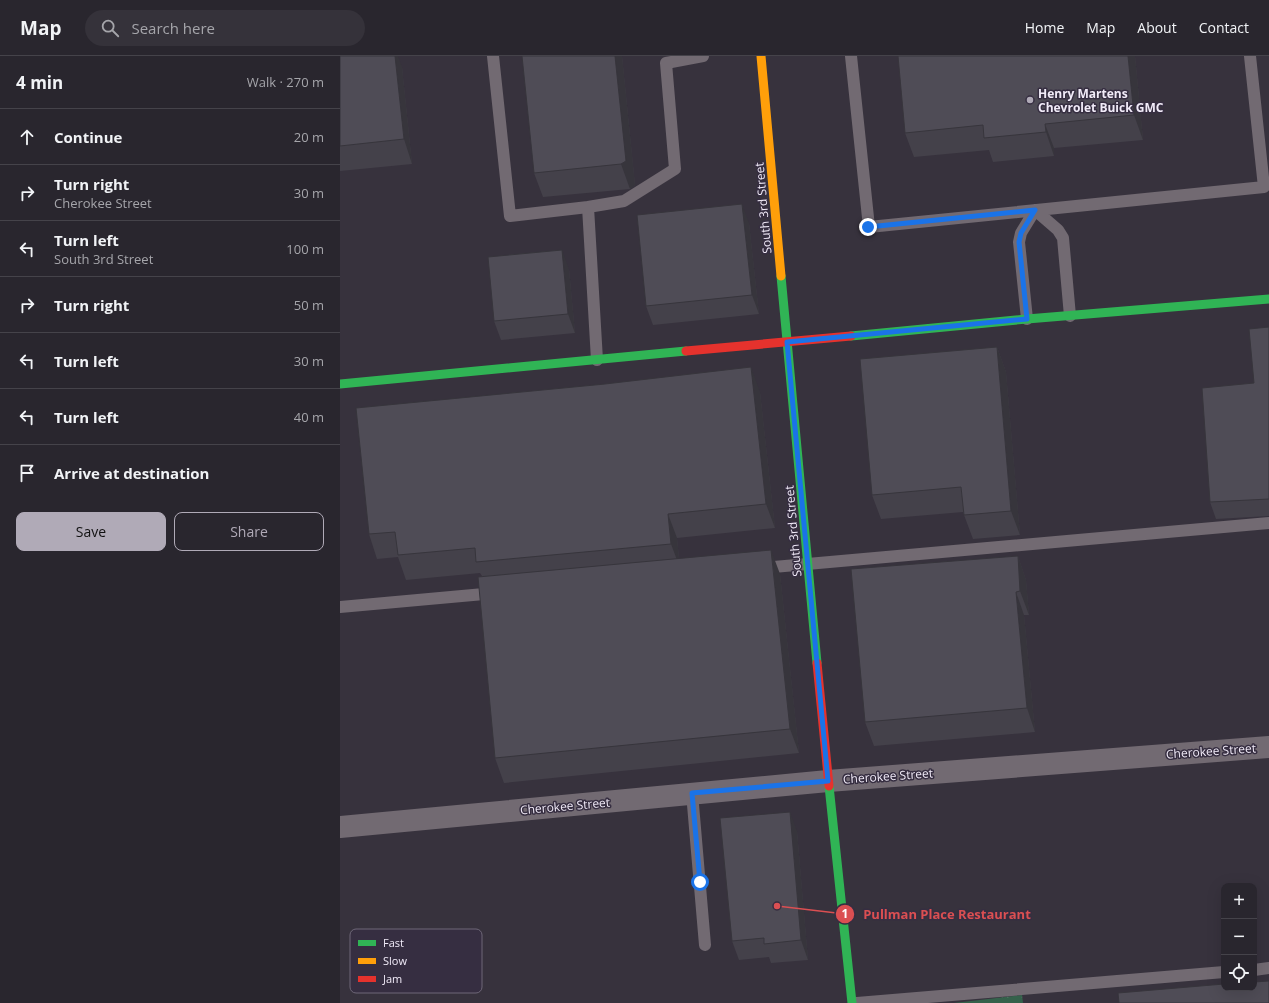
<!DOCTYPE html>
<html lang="en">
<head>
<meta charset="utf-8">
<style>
	:root { --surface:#29262e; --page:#35323a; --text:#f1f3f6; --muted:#a5a5aa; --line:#45434a; --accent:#b0aab7 }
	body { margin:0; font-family:"Open Sans",sans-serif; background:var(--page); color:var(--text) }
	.controls { position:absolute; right:12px; bottom:12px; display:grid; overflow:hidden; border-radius:8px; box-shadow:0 4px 16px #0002 }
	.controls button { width:36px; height:36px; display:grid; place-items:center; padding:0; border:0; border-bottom:1px solid var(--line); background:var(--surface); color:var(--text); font:20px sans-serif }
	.stop { position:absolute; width:12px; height:12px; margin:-9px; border:3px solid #1a73e8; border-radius:50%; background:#fff }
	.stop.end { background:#1a73e8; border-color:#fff; box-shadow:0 1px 4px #0008 }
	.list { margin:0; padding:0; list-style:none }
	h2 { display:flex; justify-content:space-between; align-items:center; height:52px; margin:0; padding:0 16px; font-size:17px }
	h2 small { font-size:13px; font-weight:400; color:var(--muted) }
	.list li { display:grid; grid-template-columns:26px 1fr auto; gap:12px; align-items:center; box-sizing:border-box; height:56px; padding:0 16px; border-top:1px solid var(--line) }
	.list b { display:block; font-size:15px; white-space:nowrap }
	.list p { margin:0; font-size:13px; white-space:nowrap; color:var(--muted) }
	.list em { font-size:13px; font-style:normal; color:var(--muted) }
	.actions { display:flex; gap:8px; padding:12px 16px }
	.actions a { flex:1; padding:9px 0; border:1px solid var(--accent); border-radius:8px; text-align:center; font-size:14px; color:var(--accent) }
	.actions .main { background:var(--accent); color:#111 }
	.icon { flex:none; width:22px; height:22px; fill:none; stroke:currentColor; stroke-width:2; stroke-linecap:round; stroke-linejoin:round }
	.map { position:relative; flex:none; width:929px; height:947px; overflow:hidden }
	header { display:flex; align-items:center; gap:24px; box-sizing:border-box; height:56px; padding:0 20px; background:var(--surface); border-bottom:1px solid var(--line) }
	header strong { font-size:19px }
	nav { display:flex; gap:22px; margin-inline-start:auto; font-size:14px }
	.search { width:280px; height:36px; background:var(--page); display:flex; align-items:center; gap:10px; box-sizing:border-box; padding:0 14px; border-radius:22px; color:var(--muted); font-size:15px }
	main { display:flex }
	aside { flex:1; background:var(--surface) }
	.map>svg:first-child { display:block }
	.park { fill:url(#park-crowns) }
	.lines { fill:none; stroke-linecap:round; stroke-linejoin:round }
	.lane { stroke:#726a72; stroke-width:12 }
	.street { stroke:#726a72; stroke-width:22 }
	.fast { stroke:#30b455; stroke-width:9 }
	.slow { stroke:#ff9f0a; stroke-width:9 }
	.jam { stroke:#e5322d; stroke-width:9 }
	.wall { fill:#44414a }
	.shaded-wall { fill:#37353c }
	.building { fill:#4f4c56; stroke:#37353c }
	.route { stroke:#1a73e8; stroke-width:5 }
	.poi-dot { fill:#b0aab7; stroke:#362e41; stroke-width:1.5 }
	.labels { text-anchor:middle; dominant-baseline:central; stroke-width:3; stroke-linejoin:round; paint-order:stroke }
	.poi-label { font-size:12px; font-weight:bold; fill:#f1ebf8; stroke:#362e41; text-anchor:start }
	.street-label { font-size:12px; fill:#f1ebf8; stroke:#362e41 }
	.key { fill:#362e41; stroke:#6e6778; stroke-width:1 }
	.key-label { font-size:11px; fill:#f1ebf8 }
	.leader { fill:none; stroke:#db4f52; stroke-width:1.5 }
	.callout-dot { fill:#db4f52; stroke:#362e41; stroke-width:1.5 }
	.mark-label { font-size:12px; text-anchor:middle; font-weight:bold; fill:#fff }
	.callout-label { font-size:13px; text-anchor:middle; font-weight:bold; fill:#db4f52; stroke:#362e41; stroke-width:3; stroke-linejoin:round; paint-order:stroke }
</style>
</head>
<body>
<header>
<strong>Map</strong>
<div class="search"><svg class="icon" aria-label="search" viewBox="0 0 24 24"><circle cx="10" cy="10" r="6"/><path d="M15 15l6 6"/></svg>Search here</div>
<nav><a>Home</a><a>Map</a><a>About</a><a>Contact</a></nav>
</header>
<main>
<aside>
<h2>4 min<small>Walk · 270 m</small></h2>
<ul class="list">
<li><svg class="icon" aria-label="ahead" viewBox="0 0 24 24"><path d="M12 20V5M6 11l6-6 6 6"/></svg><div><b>Continue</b></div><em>20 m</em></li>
<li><svg class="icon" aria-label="right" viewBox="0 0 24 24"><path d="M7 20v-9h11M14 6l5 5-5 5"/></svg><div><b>Turn right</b><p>Cherokee Street</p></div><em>30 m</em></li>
<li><svg class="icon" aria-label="left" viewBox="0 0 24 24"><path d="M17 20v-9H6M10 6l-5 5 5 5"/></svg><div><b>Turn left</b><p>South 3rd Street</p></div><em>100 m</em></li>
<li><svg class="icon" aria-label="right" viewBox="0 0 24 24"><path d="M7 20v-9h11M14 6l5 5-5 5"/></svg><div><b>Turn right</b></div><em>50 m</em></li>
<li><svg class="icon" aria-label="left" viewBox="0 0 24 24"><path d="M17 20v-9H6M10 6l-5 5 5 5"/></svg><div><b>Turn left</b></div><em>30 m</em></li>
<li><svg class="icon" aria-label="left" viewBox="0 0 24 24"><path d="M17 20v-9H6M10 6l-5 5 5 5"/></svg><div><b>Turn left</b></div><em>40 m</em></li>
<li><svg class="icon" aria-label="arrive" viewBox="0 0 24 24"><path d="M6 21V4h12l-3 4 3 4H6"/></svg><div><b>Arrive at destination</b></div></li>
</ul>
<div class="actions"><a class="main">Save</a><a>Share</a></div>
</aside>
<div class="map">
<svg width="929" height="947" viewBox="0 0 929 947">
	<defs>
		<pattern id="park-crowns" width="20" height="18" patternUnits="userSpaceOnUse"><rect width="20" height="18" fill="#35614b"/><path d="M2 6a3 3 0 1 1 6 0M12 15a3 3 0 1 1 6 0" fill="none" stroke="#537866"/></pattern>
	</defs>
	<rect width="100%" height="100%" fill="#37323d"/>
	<path class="park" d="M 682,939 L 683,947 L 614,947 Z"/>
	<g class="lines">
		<path class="lane" d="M 153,0 L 170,160 L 248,151 L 257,304
			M 511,0 L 529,171 L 924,131 L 910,0
			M 248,151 L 284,145 L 335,113 L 326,7 L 363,0
			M 695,154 L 718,174 L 723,182 L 730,260
			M 687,263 L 679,186 L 681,177 L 695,154
			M 422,512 L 929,467
			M 0,551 L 155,537
			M 352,737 L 365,889
			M 914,914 L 929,912
			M 517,947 L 884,916"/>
		<path class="street" d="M 0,771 L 488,725 L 929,691"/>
		<path class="fast" d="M 441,220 L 477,607
			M 511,280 L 687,263 L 929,243
			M 0,328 L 346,295
			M 489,730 L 512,947"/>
		<path class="slow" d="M 421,0 L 441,220"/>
		<path class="jam" d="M 346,295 L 511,280
			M 477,607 L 489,730"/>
	</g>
	<path class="wall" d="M 0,0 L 62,11 L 72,108 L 0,115 Z
		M 282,0 L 295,129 L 290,133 L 203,141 L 194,117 Z
		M 795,0 L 803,84 L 714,92 L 714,100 L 653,106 L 649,94 L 574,101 L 565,77 Z
		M 409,167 L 419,258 L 313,269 L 306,250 Z
		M 229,213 L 235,277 L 161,284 L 154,265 Z
		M 929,271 L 929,460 L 876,463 L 870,446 L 914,327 Z
		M 657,291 L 666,316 L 680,479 L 633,483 L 624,459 L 623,456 L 541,463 L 532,439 Z
		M 420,336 L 435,472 L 337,482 L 339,502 L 440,518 L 459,697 L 164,727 L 155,702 L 142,520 L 140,517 L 66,524 L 58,501 L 37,503 L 29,478 Z
		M 678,500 L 686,524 L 689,559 L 684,559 L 695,676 L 534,690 L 525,666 Z
		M 457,775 L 468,904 L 431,907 L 429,901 L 399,904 L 392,885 Z"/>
	<path class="shaded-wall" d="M 55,0 L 58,0 L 62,11 L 72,108 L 64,83 Z
		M 275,0 L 282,0 L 295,129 L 290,133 L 281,108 Z
		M 788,0 L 795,0 L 803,84 L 794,59 Z
		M 705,68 L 714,92 L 714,100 L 706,76 Z
		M 402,148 L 409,167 L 419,258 L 412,239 Z
		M 222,194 L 229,213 L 235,277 L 228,258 Z
		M 657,291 L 666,316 L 680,479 L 671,455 Z
		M 411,311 L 420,336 L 435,472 L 426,448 Z
		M 328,458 L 337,482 L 340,512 L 331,488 Z
		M 431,494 L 440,518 L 459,697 L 450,673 Z
		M 678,500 L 686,524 L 689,559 L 680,535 Z
		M 676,536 L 684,559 L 695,676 L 687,652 Z
		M 450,756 L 457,775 L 468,904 L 461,884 Z"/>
	<path class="building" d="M 0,0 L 55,0 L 64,83 L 0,90 Z
		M 182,0 L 275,0 L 286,105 L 281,108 L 194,117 Z
		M 558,0 L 788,0 L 794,59 L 705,68 L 706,76 L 644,82 L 643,69 L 565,77 Z
		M 402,148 L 412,239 L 306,250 L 297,159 Z
		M 222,194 L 228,258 L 154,265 L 148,201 Z
		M 929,271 L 929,443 L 870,446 L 862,332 L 914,327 L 909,273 Z
		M 657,291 L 671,455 L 624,459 L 621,431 L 532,439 L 520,303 Z
		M 411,311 L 426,448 L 328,458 L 331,488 L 136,506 L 135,492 L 58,499 L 55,476 L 29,478 L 16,352 L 265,328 Z
		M 431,494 L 450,673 L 155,702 L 138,521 Z
		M 678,500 L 680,535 L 676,536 L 687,652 L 525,666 L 511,513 Z
		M 450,756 L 461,884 L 424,888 L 424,882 L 392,885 L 380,762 Z
		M 929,925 L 929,947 L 779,947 L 778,937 L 884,928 L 884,932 L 914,932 L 914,926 Z"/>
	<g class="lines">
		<path class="route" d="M 360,826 L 352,737 L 488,725 L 447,286 L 687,263 L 679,186 L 681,177 L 695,154 L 528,171"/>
	</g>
	<circle class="poi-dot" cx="690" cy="44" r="4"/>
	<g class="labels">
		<g class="poi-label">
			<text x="698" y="37">Henry Martens<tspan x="698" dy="14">Chevrolet Buick GMC</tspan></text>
		</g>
		<g class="street-label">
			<text transform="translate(423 152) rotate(-95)">South 3rd Street</text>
			<text transform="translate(453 475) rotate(-95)">South 3rd Street</text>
			<text transform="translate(871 695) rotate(-4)">Cherokee Street</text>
			<text transform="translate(548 720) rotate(-4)">Cherokee Street</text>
			<text transform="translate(225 750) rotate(-5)">Cherokee Street</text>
		</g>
	</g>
	<rect x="10" y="873" width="132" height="64" rx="6" class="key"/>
	<rect x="18" y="884" width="18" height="6" fill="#30b455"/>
	<rect x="18" y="902" width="18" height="6" fill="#ff9f0a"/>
	<rect x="18" y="920" width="18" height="6" fill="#e5322d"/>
	<g class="key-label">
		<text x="43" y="891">Fast</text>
		<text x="43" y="909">Slow</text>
		<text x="43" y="927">Jam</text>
	</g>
	<path class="leader" d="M437 850L505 858"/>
	<g class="callout-dot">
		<circle cx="437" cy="850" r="4"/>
		<circle cx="505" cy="858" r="10"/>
	</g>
	<g class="mark-label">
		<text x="505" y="862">1</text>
	</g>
	<g class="callout-label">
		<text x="607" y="863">Pullman Place Restaurant</text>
	</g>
</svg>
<div class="controls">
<button>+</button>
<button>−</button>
<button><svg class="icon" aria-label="locate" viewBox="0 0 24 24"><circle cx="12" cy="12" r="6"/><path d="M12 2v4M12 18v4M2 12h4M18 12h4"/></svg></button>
</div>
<div class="stop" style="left:360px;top:826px"></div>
<div class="stop end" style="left:528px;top:171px"></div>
</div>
</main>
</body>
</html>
